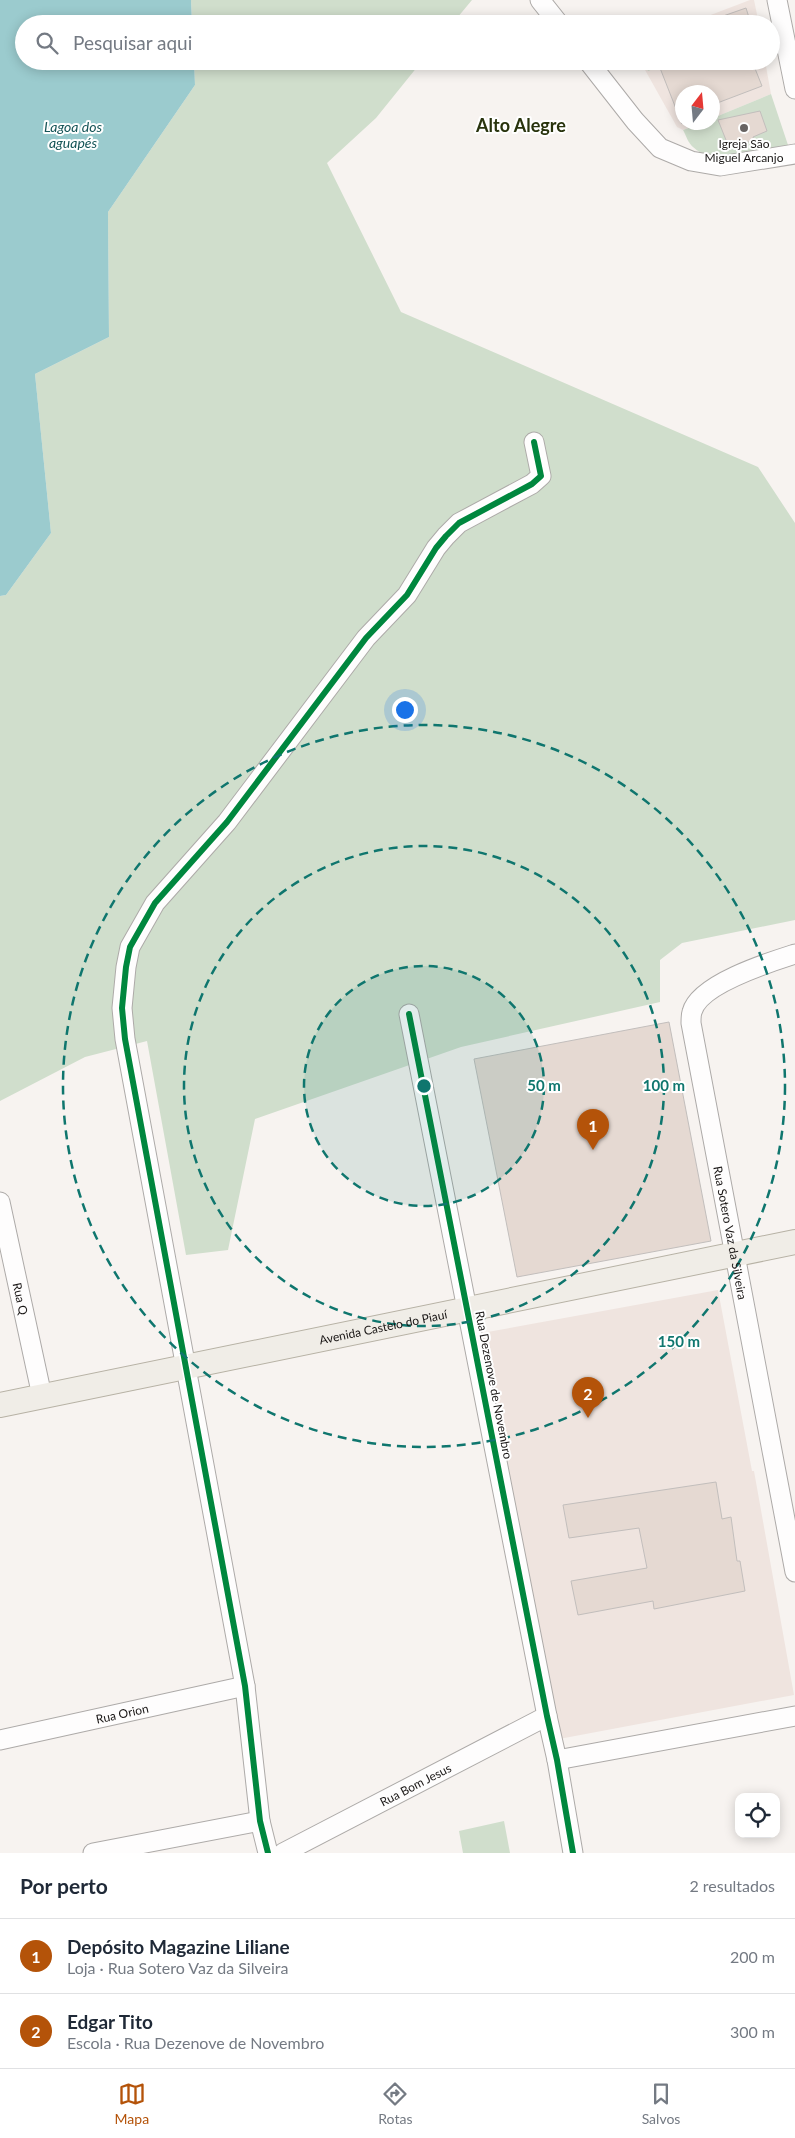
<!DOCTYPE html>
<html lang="pt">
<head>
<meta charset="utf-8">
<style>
	:root { --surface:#fff; --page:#f2f2f3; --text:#1f2937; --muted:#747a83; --line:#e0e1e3; --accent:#b45309 }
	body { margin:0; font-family:Lato,sans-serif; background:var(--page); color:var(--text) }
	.controls { position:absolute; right:15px; bottom:15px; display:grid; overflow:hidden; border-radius:10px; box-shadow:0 2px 12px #0003 }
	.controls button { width:45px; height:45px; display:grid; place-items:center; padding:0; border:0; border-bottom:1px solid var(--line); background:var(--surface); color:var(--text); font:25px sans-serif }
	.compass { position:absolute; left:675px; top:85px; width:45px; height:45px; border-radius:50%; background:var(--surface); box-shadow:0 2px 12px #0003; rotate:16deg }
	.you { position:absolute; left:404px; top:709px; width:18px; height:18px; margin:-12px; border:4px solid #fff; border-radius:50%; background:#1a73e8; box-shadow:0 0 0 8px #1a73e833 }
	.badge { display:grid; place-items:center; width:32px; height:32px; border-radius:50%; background:var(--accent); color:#fff; font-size:16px; font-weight:700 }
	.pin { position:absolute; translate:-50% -41px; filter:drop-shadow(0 1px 2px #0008) }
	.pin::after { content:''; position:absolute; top:26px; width:18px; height:15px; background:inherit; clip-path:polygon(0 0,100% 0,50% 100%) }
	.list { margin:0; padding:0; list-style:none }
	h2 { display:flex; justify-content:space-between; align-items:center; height:65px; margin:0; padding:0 20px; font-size:21px }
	h2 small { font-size:16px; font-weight:400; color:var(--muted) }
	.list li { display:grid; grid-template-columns:32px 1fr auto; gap:15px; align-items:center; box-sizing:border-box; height:75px; padding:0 20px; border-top:1px solid var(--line) }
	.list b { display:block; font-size:19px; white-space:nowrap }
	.list p { margin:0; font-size:16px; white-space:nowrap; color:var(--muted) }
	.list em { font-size:16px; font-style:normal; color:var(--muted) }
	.icon { flex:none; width:28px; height:28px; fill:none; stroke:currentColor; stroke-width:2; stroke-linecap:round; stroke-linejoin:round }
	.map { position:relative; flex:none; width:795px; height:1853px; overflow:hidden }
	.search { position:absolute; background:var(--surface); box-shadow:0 2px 12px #0003; left:15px; right:15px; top:15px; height:55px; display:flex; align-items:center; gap:12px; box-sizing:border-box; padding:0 18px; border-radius:28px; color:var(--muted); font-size:19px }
	.sheet { height:215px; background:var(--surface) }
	nav { display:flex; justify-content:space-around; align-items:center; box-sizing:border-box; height:70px; border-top:1px solid var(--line); background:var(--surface); font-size:14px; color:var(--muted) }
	nav a { display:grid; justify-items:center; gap:2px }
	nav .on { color:var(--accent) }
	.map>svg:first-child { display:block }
	.built { fill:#efe4df }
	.green { fill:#d0decc }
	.water { fill:#9bcbce }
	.building { fill:#e5d9d2; stroke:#c2bebc }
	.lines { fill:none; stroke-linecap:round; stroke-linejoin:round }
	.minor-casing { stroke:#adaaa8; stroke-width:21 }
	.major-casing { stroke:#b7b2a5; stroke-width:26 }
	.minor { stroke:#fefdfd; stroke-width:19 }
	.major { stroke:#f0ede7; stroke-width:24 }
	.cycleway-casing { stroke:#fff; stroke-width:9 }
	.cycleway { stroke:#00873e; stroke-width:6 }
	.ring { fill:none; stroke:#0f766e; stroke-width:2.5; stroke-dasharray:9 6 }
	.poi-dot { fill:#676362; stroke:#fff; stroke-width:2 }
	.labels { text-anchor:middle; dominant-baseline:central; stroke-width:4; stroke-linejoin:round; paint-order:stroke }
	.poi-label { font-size:12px; fill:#191615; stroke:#fff }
	.street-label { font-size:12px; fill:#191615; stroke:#fff }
	.water-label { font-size:14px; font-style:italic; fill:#155457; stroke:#fff }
	.district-label { font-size:18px; font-weight:bold; fill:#29340e; stroke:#fff }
	.centre { fill:#0f766e; stroke:#fff; stroke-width:2.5 }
	.ring-label { font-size:15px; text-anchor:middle; font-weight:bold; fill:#0f766e; stroke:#fff; stroke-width:4; stroke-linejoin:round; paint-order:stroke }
</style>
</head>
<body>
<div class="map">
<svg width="795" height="1853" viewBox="0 0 795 1853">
	<rect width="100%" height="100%" fill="#f7f3f0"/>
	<path class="built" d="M 750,0 L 754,0 L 759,24 L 687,24 Z
		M 640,61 L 765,61 L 771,94 L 713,118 L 712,92 L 682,92 L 682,122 L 702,123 L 683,130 L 677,127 Z
		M 718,1290 L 752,1471 L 754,1471 L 794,1695 L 559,1739 L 482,1333 Z"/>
	<path class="green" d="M 191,0 L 472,0 L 452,24 L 192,24 Z
		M 194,61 L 422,61 L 376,118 L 327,163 L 401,312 L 758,467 L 795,523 L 795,920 L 682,943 L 660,960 L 660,1002 L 461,1047 L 255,1119 L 228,1250 L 186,1255 L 147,1041 L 85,1057 L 0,1101 L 0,596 L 6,595 L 51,533 L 35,374 L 109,337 L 108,212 L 195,85 Z
		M 644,61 L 673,61 L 648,71 Z
		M 771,94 L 788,145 C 759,153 718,170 693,147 C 688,143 686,135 683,130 L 702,123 L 712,122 L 713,118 Z
		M 504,1821 L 510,1853 L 463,1853 L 459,1831 Z"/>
	<path class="water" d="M 0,0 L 191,0 L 192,24 L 24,24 L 24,61 L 194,61 L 195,85 L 108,212 L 109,337 L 35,374 L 51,533 L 6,595 L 0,596 Z"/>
	<path class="building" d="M 746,8 L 751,24 L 707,24 L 706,22 Z
		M 678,61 L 752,61 L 762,86 L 712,105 L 712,92 L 682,92 L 682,124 L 660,68 Z
		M 760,111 L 767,131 L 753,137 L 754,141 L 728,145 L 718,120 Z
		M 669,1022 L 711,1241 L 517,1277 L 474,1059 Z
		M 716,1482 L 722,1519 L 731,1517 L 737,1561 L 740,1561 L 745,1591 L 654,1609 L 653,1601 L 578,1615 L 571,1581 L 647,1568 L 639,1528 L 569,1538 L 563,1505 Z"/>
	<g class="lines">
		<defs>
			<g id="minor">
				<path d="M 540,0 L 559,24"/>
				<path d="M 777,0 L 795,89"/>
				<path d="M 588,61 L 635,121 L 660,148 L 691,161 L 720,166 L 795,154"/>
				<path id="s1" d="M 795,954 C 770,962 699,984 692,1012 C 691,1015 691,1020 691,1023 L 795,1572"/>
				<path d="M 409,1014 L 547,1716 L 557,1760 L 573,1853"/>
				<path id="s2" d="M 0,1202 L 42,1396"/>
				<path id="s3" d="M 0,1740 L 245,1686"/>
				<path d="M 557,1760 L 795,1716"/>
				<path d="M 93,1853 L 260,1821"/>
				<path d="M 268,1853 L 260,1821 L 245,1686 L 125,1039 L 122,1008 L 126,967 L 130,947 L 155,903 L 227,822 L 366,638 L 407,595 L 436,548 L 446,536 L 459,523 L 532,484 L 541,476 L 534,442"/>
				<path id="s4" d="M 283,1853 L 547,1716"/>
			</g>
			<g id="major">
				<path id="s5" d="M 0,1405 L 795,1242"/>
			</g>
		</defs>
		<use href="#minor" class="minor-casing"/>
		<use href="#major" class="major-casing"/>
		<use href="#minor" class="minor"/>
		<use href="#major" class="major"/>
		<defs>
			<path id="cycleway" d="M 409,1014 L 547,1716 L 557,1760 L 573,1853
				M 268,1853 L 260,1821 L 245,1686 L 125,1039 L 122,1008 L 126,967 L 130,947 L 155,903 L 227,822 L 366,638 L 407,595 L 436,548 L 446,536 L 459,523 L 532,484 L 541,476 L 534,442"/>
		</defs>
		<use href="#cycleway" class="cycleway-casing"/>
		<use href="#cycleway" class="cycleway"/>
	</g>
	<circle cx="424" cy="1086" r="120" fill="#0f766e" fill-opacity=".12"/>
	<g class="ring">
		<circle cx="424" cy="1086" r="120"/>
		<circle cx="424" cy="1086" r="240"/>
		<circle cx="424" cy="1086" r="361"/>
	</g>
	<circle class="poi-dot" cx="744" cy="128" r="5"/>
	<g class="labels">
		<g class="poi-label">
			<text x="744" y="143">Igreja São<tspan x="744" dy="14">Miguel Arcanjo</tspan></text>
		</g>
		<g class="street-label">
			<text stroke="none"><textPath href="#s1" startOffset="346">Rua Sotero Vaz da Silveira</textPath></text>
			<text stroke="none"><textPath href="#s2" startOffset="99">Rua Q</textPath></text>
			<text stroke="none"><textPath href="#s5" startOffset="391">Avenida Castelo do Piauí</textPath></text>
			<text transform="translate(494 1385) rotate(79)">Rua Dezenove de Novembro</text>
			<text stroke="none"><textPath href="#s3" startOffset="125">Rua Orion</textPath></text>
			<text stroke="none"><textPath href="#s4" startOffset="149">Rua Bom Jesus</textPath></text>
		</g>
		<g class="water-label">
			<text x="73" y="126">Lagoa dos<tspan x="73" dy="16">aguapés</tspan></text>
		</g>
		<g class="district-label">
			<text x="521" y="125">Alto Alegre</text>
		</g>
	</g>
	<circle cx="424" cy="1086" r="8" class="centre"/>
	<g class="ring-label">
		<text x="544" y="1091">50 m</text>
		<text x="664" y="1091">100 m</text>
		<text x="679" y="1347">150 m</text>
	</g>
</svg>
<div class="controls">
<button><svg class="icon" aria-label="locate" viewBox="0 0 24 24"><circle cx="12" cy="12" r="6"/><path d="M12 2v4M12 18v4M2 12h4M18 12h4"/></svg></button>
</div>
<svg class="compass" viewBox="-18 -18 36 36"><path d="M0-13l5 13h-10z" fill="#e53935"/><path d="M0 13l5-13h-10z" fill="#747a83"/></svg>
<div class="you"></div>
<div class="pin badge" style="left:593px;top:1150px">1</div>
<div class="pin badge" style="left:588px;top:1418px">2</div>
<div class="search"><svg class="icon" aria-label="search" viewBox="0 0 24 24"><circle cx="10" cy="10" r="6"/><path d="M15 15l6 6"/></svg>Pesquisar aqui</div>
</div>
<section class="sheet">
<h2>Por perto<small>2 resultados</small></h2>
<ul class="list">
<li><span class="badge">1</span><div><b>Depósito Magazine Liliane</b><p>Loja · Rua Sotero Vaz da Silveira</p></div><em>200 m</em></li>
<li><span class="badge">2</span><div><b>Edgar Tito</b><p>Escola · Rua Dezenove de Novembro</p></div><em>300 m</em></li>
</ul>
</section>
<nav>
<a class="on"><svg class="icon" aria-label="map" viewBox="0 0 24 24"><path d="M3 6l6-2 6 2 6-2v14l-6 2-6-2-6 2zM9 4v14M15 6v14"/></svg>Mapa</a>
<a><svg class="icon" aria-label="directions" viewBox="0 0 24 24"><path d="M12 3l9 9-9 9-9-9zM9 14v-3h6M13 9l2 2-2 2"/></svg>Rotas</a>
<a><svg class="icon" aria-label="saved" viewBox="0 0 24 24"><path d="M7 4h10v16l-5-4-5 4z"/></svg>Salvos</a>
</nav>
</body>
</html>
